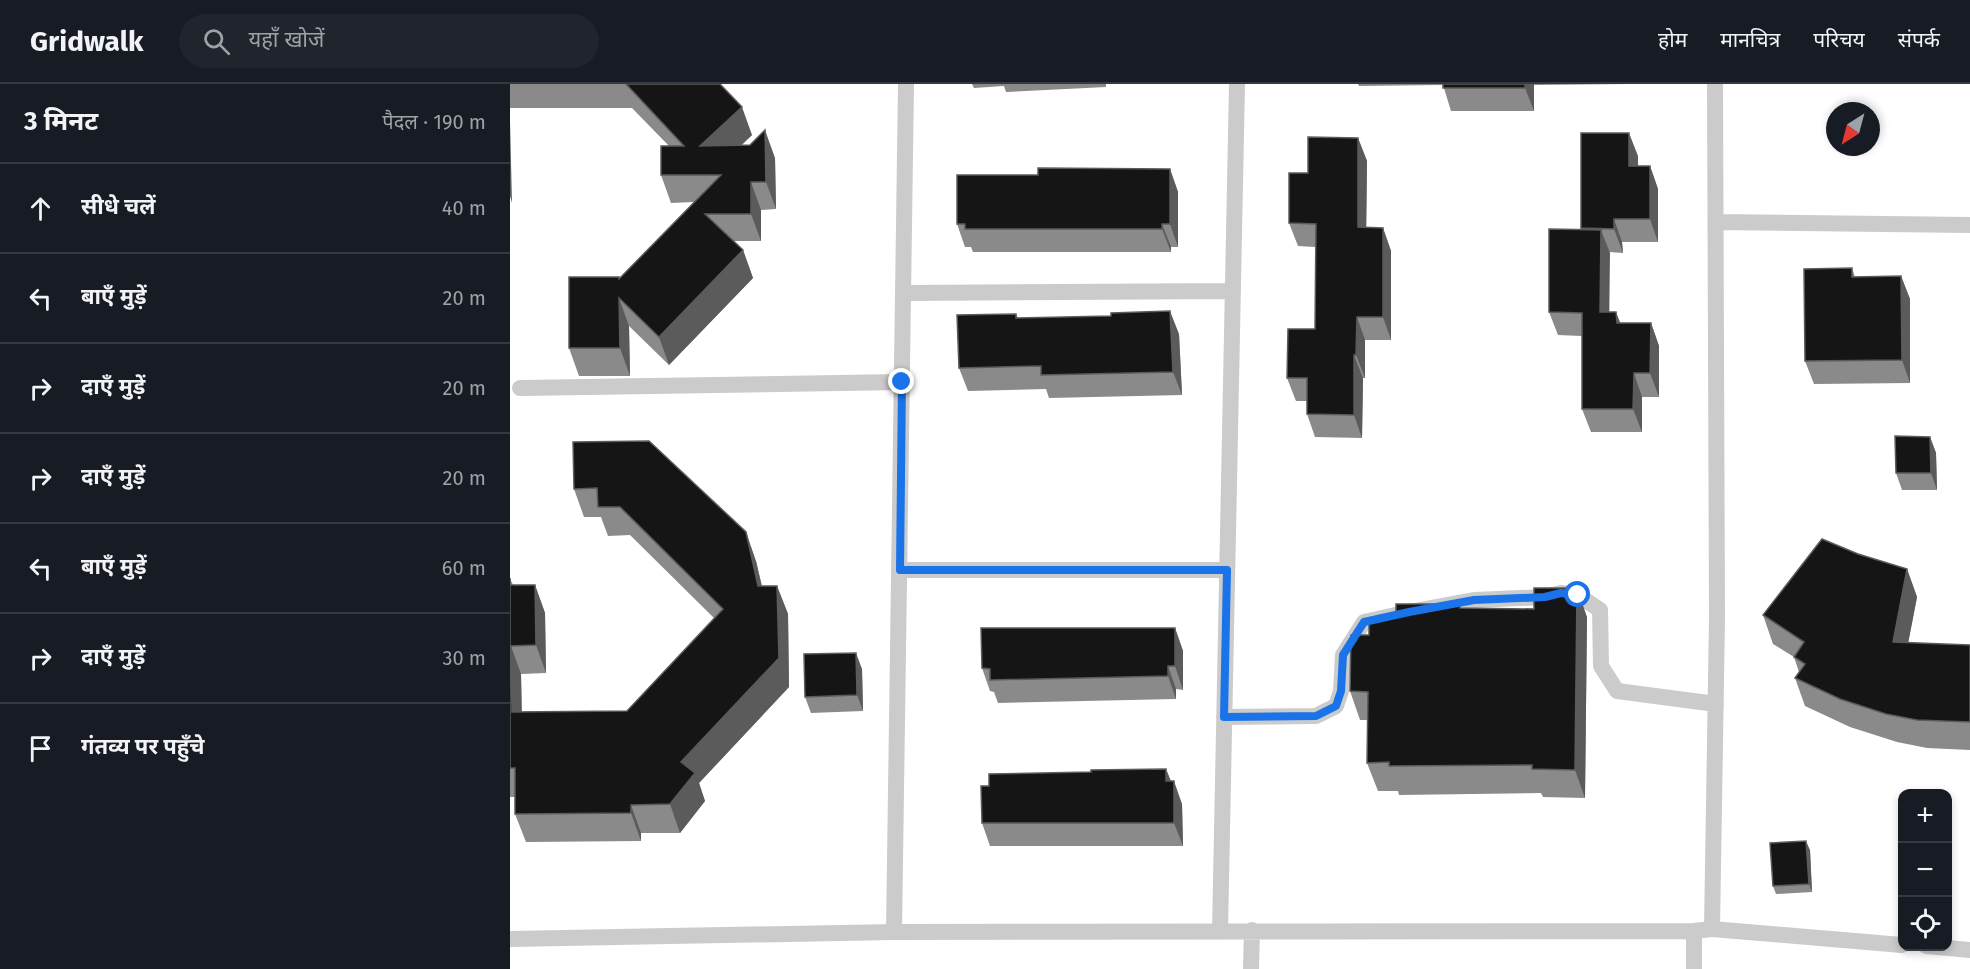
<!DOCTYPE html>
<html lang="hi">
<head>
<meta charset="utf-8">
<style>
	:root { --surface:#171b24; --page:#20242c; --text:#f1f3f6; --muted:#9ea1a6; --line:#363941 }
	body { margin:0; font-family:"Fira Sans","Noto Sans Devanagari",sans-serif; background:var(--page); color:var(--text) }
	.controls { position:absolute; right:18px; bottom:18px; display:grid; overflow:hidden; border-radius:12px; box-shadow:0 3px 9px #0003 }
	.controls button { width:54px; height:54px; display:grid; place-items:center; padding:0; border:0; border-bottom:2px solid var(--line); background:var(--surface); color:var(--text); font:30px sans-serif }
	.compass { position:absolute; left:1316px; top:18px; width:54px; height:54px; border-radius:50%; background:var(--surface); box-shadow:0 3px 9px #0003; rotate:216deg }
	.stop { position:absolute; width:18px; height:18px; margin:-14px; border:4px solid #1a73e8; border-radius:50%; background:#fff }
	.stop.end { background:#1a73e8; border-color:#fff; box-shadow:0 2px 6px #0008 }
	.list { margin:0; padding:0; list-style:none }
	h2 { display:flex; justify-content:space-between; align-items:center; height:78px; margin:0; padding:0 24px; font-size:26px }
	h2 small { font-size:20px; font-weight:400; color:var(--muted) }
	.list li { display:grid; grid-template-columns:39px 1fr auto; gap:18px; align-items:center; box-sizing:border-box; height:90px; padding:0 24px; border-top:2px solid var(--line) }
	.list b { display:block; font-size:22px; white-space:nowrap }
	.list em { font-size:20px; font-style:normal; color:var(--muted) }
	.icon { flex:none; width:33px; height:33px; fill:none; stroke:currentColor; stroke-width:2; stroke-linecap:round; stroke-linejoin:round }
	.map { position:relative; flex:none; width:1460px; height:885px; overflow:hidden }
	header { display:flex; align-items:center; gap:36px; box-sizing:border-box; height:84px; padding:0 30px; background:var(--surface); border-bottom:2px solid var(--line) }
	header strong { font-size:28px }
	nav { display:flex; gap:33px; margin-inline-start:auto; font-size:21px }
	.search { width:420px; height:54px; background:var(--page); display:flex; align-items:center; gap:15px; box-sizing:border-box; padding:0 21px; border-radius:33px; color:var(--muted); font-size:22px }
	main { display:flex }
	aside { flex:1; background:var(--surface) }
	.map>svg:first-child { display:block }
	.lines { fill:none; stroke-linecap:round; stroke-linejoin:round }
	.lane { stroke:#cbcbcb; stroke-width:16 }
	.wall { fill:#8a8a8a }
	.shaded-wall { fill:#5b5b5b }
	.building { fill:#151515; stroke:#5b5b5b; stroke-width:1.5 }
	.route { stroke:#1a73e8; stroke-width:8 }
</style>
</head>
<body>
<header>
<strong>Gridwalk</strong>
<div class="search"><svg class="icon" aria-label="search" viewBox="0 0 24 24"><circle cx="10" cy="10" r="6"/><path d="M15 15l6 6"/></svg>यहाँ खोजें</div>
<nav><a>होम</a><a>मानचित्र</a><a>परिचय</a><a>संपर्क</a></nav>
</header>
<main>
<aside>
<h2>3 मिनट<small>पैदल · 190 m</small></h2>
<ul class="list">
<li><svg class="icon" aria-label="ahead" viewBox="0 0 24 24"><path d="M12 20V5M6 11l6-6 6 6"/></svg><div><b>सीधे चलें</b></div><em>40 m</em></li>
<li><svg class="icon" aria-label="left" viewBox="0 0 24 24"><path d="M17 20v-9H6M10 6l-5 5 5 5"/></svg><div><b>बाएँ मुड़ें</b></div><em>20 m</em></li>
<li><svg class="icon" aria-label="right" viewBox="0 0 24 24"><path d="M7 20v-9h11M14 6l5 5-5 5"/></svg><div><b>दाएँ मुड़ें</b></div><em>20 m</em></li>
<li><svg class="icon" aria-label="right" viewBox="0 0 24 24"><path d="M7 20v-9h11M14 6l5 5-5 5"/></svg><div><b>दाएँ मुड़ें</b></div><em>20 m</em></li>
<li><svg class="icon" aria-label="left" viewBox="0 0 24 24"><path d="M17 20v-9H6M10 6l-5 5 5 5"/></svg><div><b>बाएँ मुड़ें</b></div><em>60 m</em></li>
<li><svg class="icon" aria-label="right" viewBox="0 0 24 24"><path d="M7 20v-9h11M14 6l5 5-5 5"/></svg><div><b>दाएँ मुड़ें</b></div><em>30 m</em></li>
<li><svg class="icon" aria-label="arrive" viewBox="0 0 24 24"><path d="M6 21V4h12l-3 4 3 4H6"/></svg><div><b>गंतव्य पर पहुँचे</b></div></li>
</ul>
</aside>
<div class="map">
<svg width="1460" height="885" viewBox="0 0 1460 885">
	<rect width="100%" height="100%" fill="#fff"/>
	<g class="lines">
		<path class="lane" d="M 1206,138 L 1460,141
			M 393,209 L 723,207
			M 10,304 L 392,298
			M 390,486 L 717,486
			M 714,633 L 806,632 L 826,622 L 831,607 L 833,571 L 854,538 L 899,528 L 964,516 L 1035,513 L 1051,509 L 1068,511 L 1090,526 L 1091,582 L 1107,607 L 1206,620
			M 1202,845 L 1207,533 L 1205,0
			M 710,847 L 727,0
			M 1184,847 L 1184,885
			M 384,848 L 396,0
			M 0,855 L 384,848 L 1184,847 L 1202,845 L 1392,861
			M 1416,862 L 1460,866
			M 741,885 L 742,846"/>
	</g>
	<path class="wall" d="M 0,0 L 210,0 L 242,51 L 232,61 L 265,74 L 266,125 L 251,126 L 251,157 L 224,157 L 233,166 L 243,194 L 159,281 L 119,242 L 120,292 L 69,292 L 59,264 L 110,195 L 184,118 L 161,119 L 151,91 L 159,62 L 122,24 L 0,24 Z
		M 462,0 L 596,0 L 596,3 L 496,8 L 494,2 L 464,4 Z
		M 848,0 L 1120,0 L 1024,1 L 1024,27 L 941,27 L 933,1 L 849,2 Z
		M 848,54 L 857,77 L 856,144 L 873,144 L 881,167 L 881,256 L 855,256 L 855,294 L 853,294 L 852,354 L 805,353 L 797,330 L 797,317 L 786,317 L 777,294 L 805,245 L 805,163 L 788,162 L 779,139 L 798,89 Z
		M 1128,72 L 1128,82 L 1140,82 L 1148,105 L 1148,158 L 1112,158 L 1113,169 L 1099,168 L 1099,228 L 1110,239 L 1141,239 L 1149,262 L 1149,313 L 1132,313 L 1132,348 L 1081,348 L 1072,325 L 1072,252 L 1048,251 L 1039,228 L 1071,146 L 1071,144 Z
		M 660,85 L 668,108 L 668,163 L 661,163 L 661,168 L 463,168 L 461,163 L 455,163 L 447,140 Z
		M 1342,184 L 1345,193 L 1391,192 L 1400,215 L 1400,299 L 1304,300 L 1295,277 Z
		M 506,230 L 508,234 L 669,250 L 672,311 L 539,314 L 536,305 L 458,307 L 449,284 Z
		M 1420,353 L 1426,369 L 1427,406 L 1392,406 L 1386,389 Z
		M 63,358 L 246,477 L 252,502 L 267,502 L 278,530 L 279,603 L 189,699 L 195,717 L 170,749 L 131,749 L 131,757 L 16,758 L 5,730 L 5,713 L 0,713 L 0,494 L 3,501 L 25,501 L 35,529 L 36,589 L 11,590 L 12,628 L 117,627 L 204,534 L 120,451 L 98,452 L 91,433 L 74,433 L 64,405 Z
		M 1348,470 L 1397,485 L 1407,513 L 1398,559 L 1460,561 L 1460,666 L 1417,664 L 1387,658 L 1340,643 L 1295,622 L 1285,594 L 1289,588 L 1284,573 L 1263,560 L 1253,531 Z
		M 951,524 L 1077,533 L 1075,714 L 1033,713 L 1031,709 L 889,711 L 888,707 L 868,707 L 857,679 L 858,636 L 850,636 L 840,607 L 859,551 L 886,534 Z
		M 665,544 L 673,567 L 673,606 L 666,605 L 666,615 L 488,619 L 484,608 L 480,607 L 472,584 Z
		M 352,585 L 353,627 L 301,629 L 295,613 Z
		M 656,685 L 661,697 L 672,720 L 673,762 L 480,762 L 472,739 L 479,702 L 581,688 Z
		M 1300,766 L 1302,808 L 1266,810 L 1263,802 Z"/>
	<path class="shaded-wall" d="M 1015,0 L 1024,0 L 1024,27 L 1015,4 Z
		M 232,23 L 242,51 L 200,89 L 190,62 Z
		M 0,37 L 2,119 L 0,112 Z
		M 255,46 L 265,74 L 266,125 L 256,98 Z
		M 1119,49 L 1128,72 L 1128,105 L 1119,82 Z
		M 848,54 L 857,77 L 856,166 L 848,143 Z
		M 1140,82 L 1148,105 L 1148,158 L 1140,135 Z
		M 660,85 L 668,108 L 668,163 L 660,140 Z
		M 241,98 L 251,126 L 251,157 L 241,130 Z
		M 1104,135 L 1112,158 L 1113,169 L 1104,145 Z
		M 652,140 L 661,163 L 661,168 L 652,145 Z
		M 873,144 L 881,167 L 881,256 L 873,233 Z
		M 1091,146 L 1100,169 L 1099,251 L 1090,228 Z
		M 233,166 L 243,194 L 159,281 L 149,253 Z
		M 1391,192 L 1400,215 L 1400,299 L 1392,276 Z
		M 109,214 L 119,242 L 120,292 L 110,264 Z
		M 660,227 L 669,250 L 672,311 L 663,288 Z
		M 1106,228 L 1115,251 L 1107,239 Z
		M 847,233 L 855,256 L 855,294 L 846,271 Z
		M 1141,239 L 1149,262 L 1149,313 L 1140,289 Z
		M 844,271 L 853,294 L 852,354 L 844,331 Z
		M 1124,289 L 1132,313 L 1132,348 L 1123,325 Z
		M 1420,353 L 1426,369 L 1427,406 L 1421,389 Z
		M 236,448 L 246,477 L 258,530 L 248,502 Z
		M 1397,485 L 1407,513 L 1393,586 L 1383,558 Z
		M 25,501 L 35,529 L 36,589 L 26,561 Z
		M 267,502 L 278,530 L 279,603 L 189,699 L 195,717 L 170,749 L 160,720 L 171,678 Z
		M 1067,504 L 1077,533 L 1075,714 L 1065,686 Z
		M 665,544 L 673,567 L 673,606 L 665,582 Z
		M 1,562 L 11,590 L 12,657 L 2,628 Z
		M 346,569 L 352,585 L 353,627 L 347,611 Z
		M 658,582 L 666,605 L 666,615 L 658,592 Z
		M 656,685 L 664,706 L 664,697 L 672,720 L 673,762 L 664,739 L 656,697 Z
		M 121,721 L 131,749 L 131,757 L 121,729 Z
		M 1296,757 L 1300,766 L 1302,808 L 1299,800 Z"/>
	<path class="building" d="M 116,0 L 210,0 L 232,23 L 190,62 L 240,61 L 255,46 L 256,98 L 241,98 L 241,130 L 195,130 L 233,166 L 149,253 L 109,214 L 110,264 L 59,264 L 59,193 L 109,193 L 109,195 L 211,91 L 151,91 L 151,62 L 174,62 Z
		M 933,0 L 1015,0 L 1015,4 L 933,4 Z
		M 1071,49 L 1119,49 L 1119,82 L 1140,82 L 1140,135 L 1104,135 L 1104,145 L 1071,144 Z
		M 798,53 L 848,54 L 848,143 L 873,144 L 873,233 L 847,233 L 846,271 L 844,271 L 844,331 L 797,330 L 797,294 L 777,294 L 778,245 L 805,245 L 806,140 L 779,139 L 779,89 L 798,89 Z
		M 528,84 L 660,85 L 660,140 L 652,140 L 652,145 L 455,145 L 455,140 L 447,140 L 447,91 L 528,91 Z
		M 1039,145 L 1091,146 L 1090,228 L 1106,228 L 1107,239 L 1141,239 L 1140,289 L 1124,289 L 1123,325 L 1072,325 L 1072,229 L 1039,228 Z
		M 1342,184 L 1342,193 L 1391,192 L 1392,276 L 1295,277 L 1294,185 Z
		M 660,227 L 663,288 L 531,291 L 531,282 L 449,284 L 447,231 L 506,230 L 506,234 L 601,232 L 601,229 Z
		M 1385,352 L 1420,353 L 1421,389 L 1386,389 Z
		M 139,357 L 236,448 L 248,502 L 267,502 L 269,574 L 171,678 L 185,689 L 160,720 L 121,721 L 121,729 L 5,730 L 5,684 L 0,684 L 0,494 L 0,501 L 25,501 L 26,561 L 1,562 L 2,628 L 117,627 L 213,525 L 110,423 L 88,423 L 87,404 L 64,405 L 63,358 Z
		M 1312,455 L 1348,470 L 1397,485 L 1383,558 L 1460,561 L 1460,638 L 1407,636 L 1376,630 L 1330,615 L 1285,594 L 1295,580 L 1284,573 L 1294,558 L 1253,531 Z
		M 1024,504 L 1067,504 L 1065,686 L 1022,685 L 1022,681 L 879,682 L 879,678 L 857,679 L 858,608 L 840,607 L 841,551 L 859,551 L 859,534 L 886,534 L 886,520 L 950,520 L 950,524 L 1024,525 Z
		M 471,544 L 665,544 L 665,582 L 658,582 L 658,592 L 480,596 L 480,585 L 472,584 Z
		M 346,569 L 347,611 L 295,613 L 294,570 Z
		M 656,685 L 656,697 L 664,697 L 664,739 L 472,739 L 471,702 L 479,702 L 479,690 L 581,688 L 581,686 Z
		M 1296,757 L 1299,800 L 1263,802 L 1260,759 Z"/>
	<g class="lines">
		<path class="route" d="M 392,298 L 390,486 L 717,486 L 714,633 L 806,632 L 826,622 L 831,607 L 833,571 L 854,538 L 899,528 L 964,516 L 1035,513 L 1051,509 L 1068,511"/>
	</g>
</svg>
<div class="controls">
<button>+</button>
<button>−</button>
<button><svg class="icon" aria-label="locate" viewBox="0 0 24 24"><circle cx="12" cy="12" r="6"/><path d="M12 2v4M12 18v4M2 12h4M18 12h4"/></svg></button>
</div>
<svg class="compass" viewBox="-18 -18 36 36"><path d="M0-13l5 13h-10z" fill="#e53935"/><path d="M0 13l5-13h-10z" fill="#9ea1a6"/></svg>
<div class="stop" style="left:1068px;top:511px"></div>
<div class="stop end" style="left:392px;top:298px"></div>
</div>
</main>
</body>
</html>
